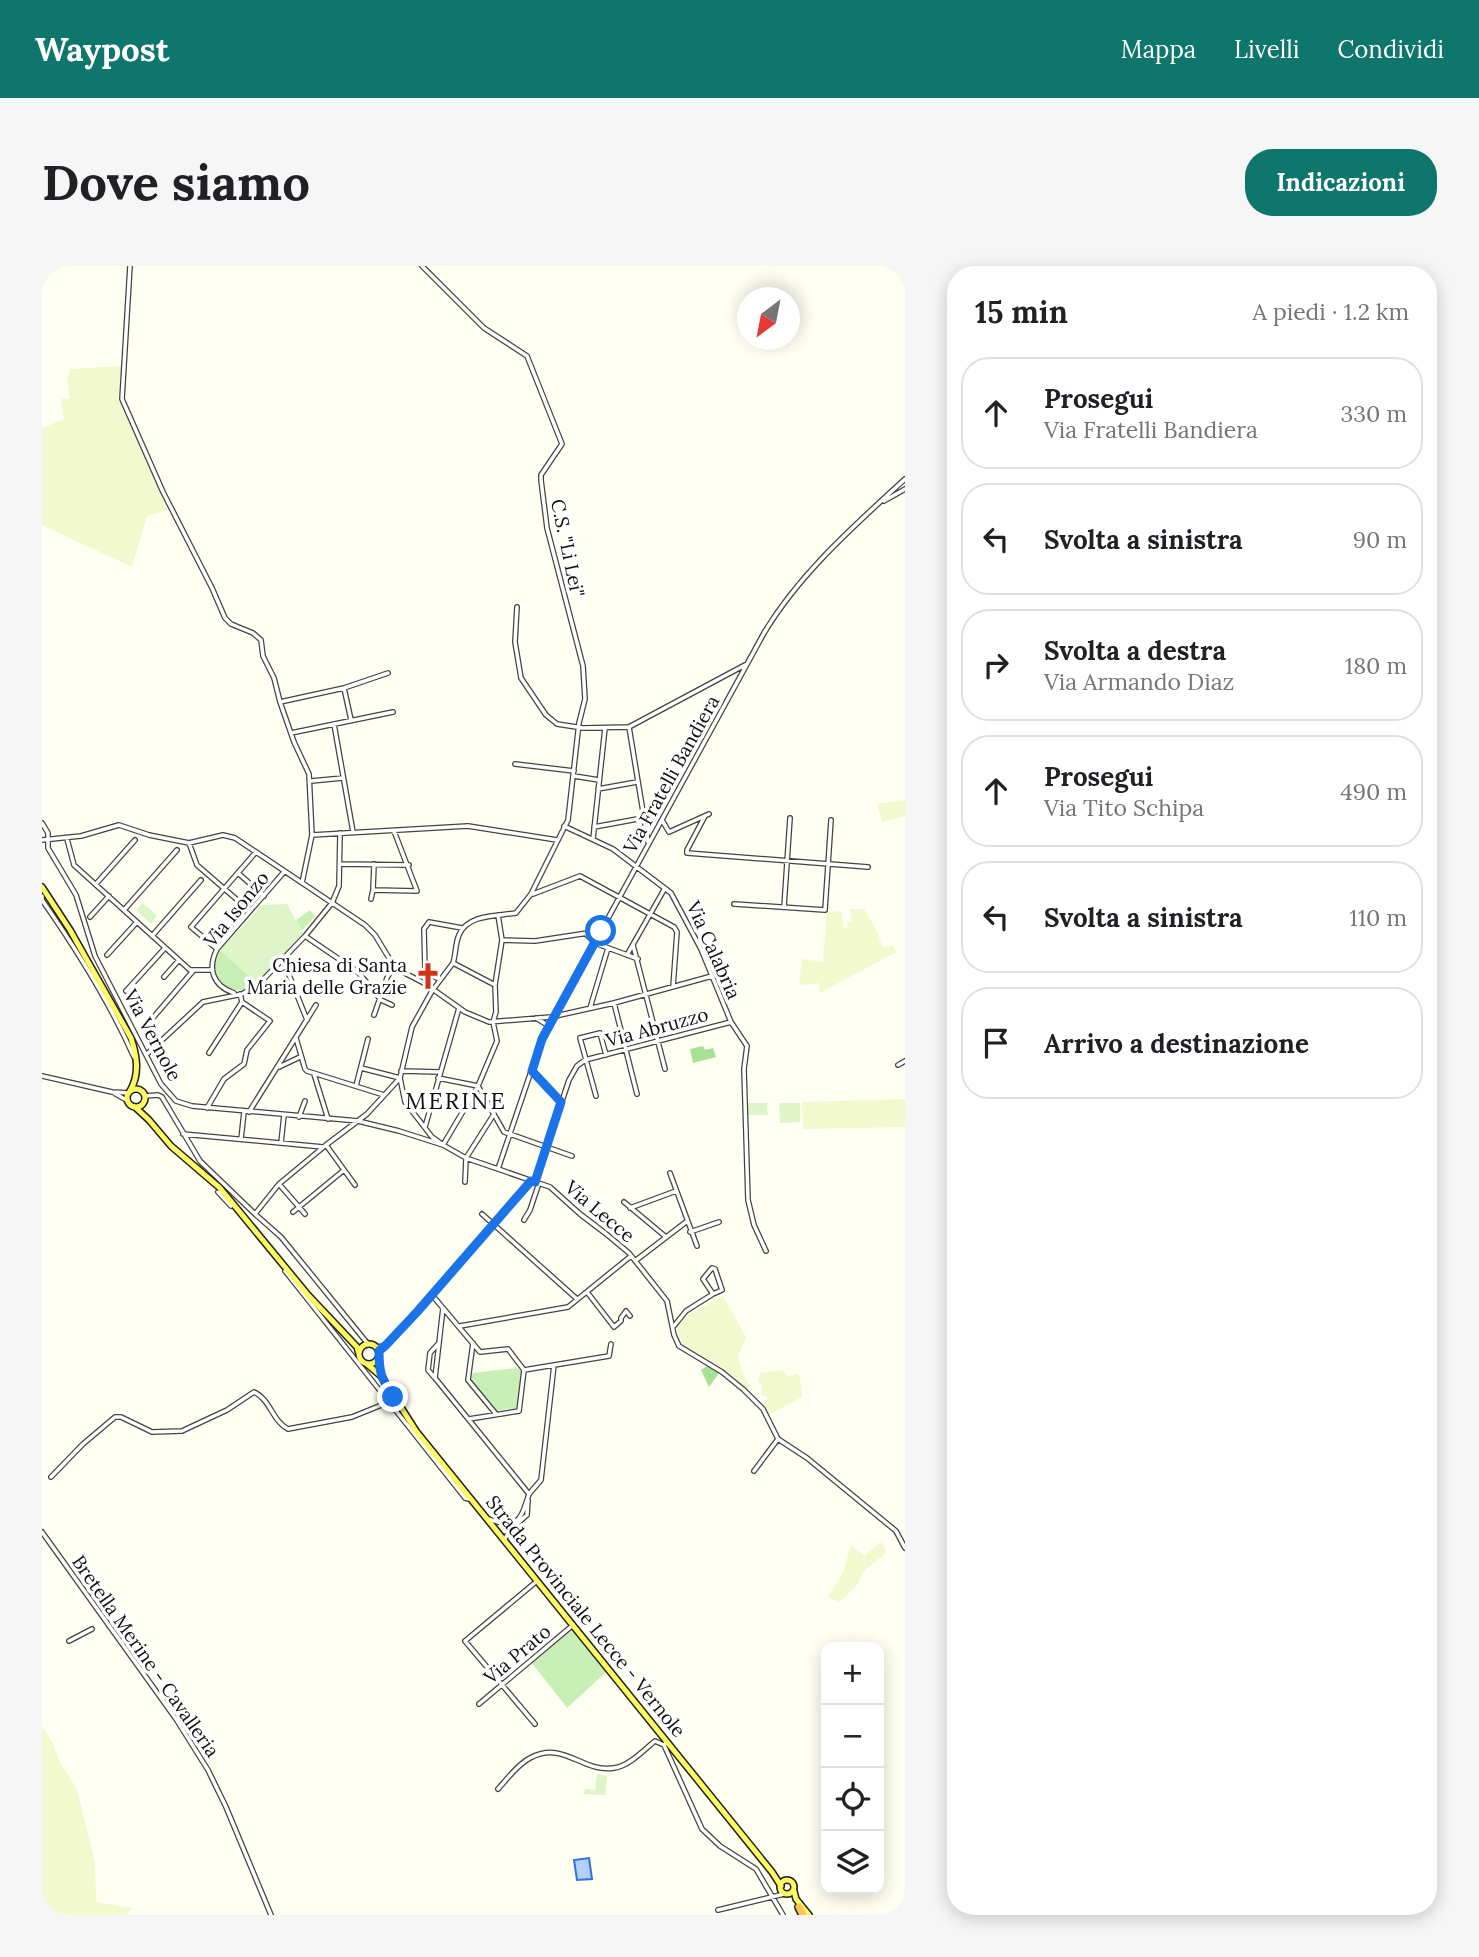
<!DOCTYPE html>
<html lang="it">
<head>
<meta charset="utf-8">
<style>
	:root { --surface:#fff; --page:#f6f6f6; --text:#202124; --muted:#757577; --line:#e0e0e0; --accent:#0f766e }
	body { margin:0; font-family:Lora,serif; background:var(--page); color:var(--text) }
	.controls { position:absolute; right:21px; bottom:21px; display:grid; overflow:hidden; border-radius:14px; box-shadow:0 4px 18px #0003 }
	.controls button { width:63px; height:63px; display:grid; place-items:center; padding:0; border:0; border-bottom:2px solid var(--line); background:var(--surface); color:var(--text); font:35px sans-serif }
	.compass { position:absolute; left:695px; top:21px; width:63px; height:63px; border-radius:50%; background:var(--surface); box-shadow:0 4px 18px #0003; rotate:212deg }
	.stop { position:absolute; width:21px; height:21px; margin:-16px; border:5px solid #1a73e8; border-radius:50%; background:#fff }
	.stop.end { background:#1a73e8; border-color:#fff; box-shadow:0 2px 7px #0008 }
	.list { margin:0; padding:0; list-style:none }
	h2 { display:flex; justify-content:space-between; align-items:center; height:91px; margin:0; padding:0 28px; font-size:30px }
	h2 small { font-size:23px; font-weight:400; color:var(--muted) }
	.list li { display:grid; grid-template-columns:46px 1fr auto; gap:21px; align-items:center; box-sizing:border-box; height:112px; margin:0 14px 14px; padding:0 14px; border:2px solid var(--line); border-radius:28px }
	.list b { display:block; font-size:26px; white-space:nowrap }
	.list p { margin:0; font-size:23px; white-space:nowrap; color:var(--muted) }
	.list em { font-size:23px; font-style:normal; color:var(--muted) }
	.icon { flex:none; width:38px; height:38px; fill:none; stroke:currentColor; stroke-width:2; stroke-linecap:round; stroke-linejoin:round }
	.map { position:relative; flex:none; width:863px; height:1649px; overflow:hidden; border-radius:28px }
	header { display:flex; align-items:center; gap:42px; box-sizing:border-box; height:98px; padding:0 35px; background:var(--accent); color:#fff }
	header strong { font-size:33px }
	nav { display:flex; gap:38px; margin-inline-start:auto; font-size:24px }
	.intro { display:flex; align-items:center; justify-content:space-between; box-sizing:border-box; height:168px; padding:0 42px }
	h1 { margin:0; font-size:49px }
	.button { padding:18px 32px; border-radius:28px; background:var(--accent); color:#fff; font-size:24px; font-weight:700 }
	main { display:flex; gap:42px; padding:0 42px }
	aside { flex:1; background:var(--surface); border-radius:28px; box-shadow:0 4px 18px #0003 }
	.map>svg:first-child { display:block }
	.farmland { fill:#f3f9ce }
	.green { fill:#c8efb6 }
	.forest { fill:#a6e194 }
	.pitch { fill:#ddf5c9 }
	.water { fill:#b1d0fd; stroke:#2f73dc; stroke-width:2 }
	.lines { fill:none; stroke-linecap:round; stroke-linejoin:round }
	.minor-casing { stroke:#434343; stroke-width:6 }
	.major-casing { stroke:#212121; stroke-width:8 }
	.highway-casing { stroke:#212121; stroke-width:10 }
	.minor { stroke:#fff; stroke-width:3.5 }
	.major { stroke:#fffa62; stroke-width:5 }
	.highway { stroke:#ffc550; stroke-width:7 }
	.route { stroke:#1a73e8; stroke-width:9 }
	.labels { text-anchor:middle; dominant-baseline:central; stroke-width:7; stroke-linejoin:round; paint-order:stroke }
	.street-label { font-size:19px; fill:#101010; stroke:#fff }
	.poi-label { font-size:19px; fill:#101010; stroke:#fff; text-anchor:end }
	.quarter-label { font-size:23px; letter-spacing:2px; fill:#101010; stroke:#fff }
</style>
</head>
<body>
<header>
<strong>Waypost</strong>
<nav><a>Mappa</a><a>Livelli</a><a>Condividi</a></nav>
</header>
<div class="intro"><h1>Dove siamo</h1><a class="button">Indicazioni</a></div>
<main>
<div class="map">
<svg width="863" height="1649" viewBox="0 0 863 1649">
	<rect width="100%" height="100%" fill="#fffff2"/>
	<path class="farmland" d="M 80,100 L 76,132 L 128,243 L 105,250 L 90,301 L 0,259 L 0,162 L 22,153 L 19,133 L 28,132 L 25,114 L 29,103 Z
		M 863,534 L 863,550 L 840,556 L 835,538 Z
		M 808,643 L 822,643 L 835,665 L 840,680 L 844,682 L 851,679 L 854,686 L 778,727 L 777,717 L 757,719 L 760,693 L 781,696 L 785,646 L 799,645 L 802,662 L 806,662 L 805,656 L 810,655 Z
		M 863,833 L 863,861 L 761,863 L 760,836 Z
		M 681,1030 L 704,1071 L 696,1090 L 699,1103 L 708,1121 L 705,1124 L 671,1098 L 643,1082 L 637,1071 L 635,1061 L 647,1048 Z
		M 740,1104 L 747,1111 L 755,1107 L 758,1112 L 760,1131 L 726,1149 L 721,1139 L 726,1132 L 719,1129 L 720,1121 L 716,1114 L 718,1107 Z
		M 839,1276 L 845,1286 L 823,1304 L 814,1320 L 798,1336 L 786,1331 L 801,1307 L 809,1279 L 822,1290 Z
		M 0,1460 L 11,1478 L 18,1497 L 35,1523 L 53,1597 L 54,1636 L 90,1642 L 85,1649 L 0,1649 Z"/>
	<path class="green" d="M 268,644 L 273,650 L 260,665 L 254,654 Z
		M 178,684 L 215,717 C 191,738 161,710 178,684 Z
		M 475,1102 L 480,1106 L 476,1142 L 453,1145 L 429,1114 L 430,1107 Z
		M 530,1363 L 564,1406 L 525,1442 L 490,1397 Z"/>
	<path class="forest" d="M 661,780 L 663,784 L 671,782 L 674,791 L 651,797 L 648,783 Z
		M 665,1100 L 677,1107 L 667,1121 L 659,1104 Z"/>
	<path class="pitch" d="M 101,637 L 115,650 L 109,658 L 94,644 Z
		M 245,638 L 261,667 L 215,717 L 178,684 L 220,639 Z
		M 706,837 L 725,837 L 726,849 L 706,849 Z
		M 737,837 L 758,837 L 758,856 L 738,857 Z
		M 555,1508 L 565,1510 L 563,1529 L 542,1528 L 543,1523 L 553,1524 Z"/>
	<path class="water" d="M 547,1592 L 550,1613 L 535,1614 L 532,1594 Z"/>
	<g class="lines">
		<defs>
			<path id="minor" d="M 88,0 L 80,133 L 121,226 L 170,322 L 183,352 L 189,358 L 211,367 L 219,374 L 221,390 L 232,412 L 238,436
				M 380,0 L 442,62 L 485,90 L 520,178 L 499,209 L 499,214 L 505,262 L 541,400 L 543,433 L 537,457 L 526,554 L 489,628 L 474,647 C 456,650 425,648 417,669 C 413,678 414,688 411,697 L 453,719
				M 842,235 L 863,223
				M 475,341 L 473,376 L 479,412 L 504,449 L 515,458 L 541,462 L 587,461 L 703,399
				M 302,422 L 309,454
				M 292,458 L 311,566
				M 587,461 L 606,576
				M 249,467 L 351,446
				M 473,498 L 532,505
				M 532,510 L 557,514
				M 269,515 L 301,512
				M 556,523 L 595,516
				M 663,550 L 645,584 L 645,587 L 826,601
				M 620,554 L 627,566 L 667,548
				M 0,557 L 6,567 L 6,582 L 34,629 L 53,690 L 119,818 L 134,835 L 150,840 L 316,855 L 357,865 L 401,879 L 436,820 L 455,775 L 451,756 L 454,746 L 453,719 L 460,674 L 456,649
				M 522,560 L 571,583 L 629,627 L 659,683 L 689,756 L 705,780 L 702,803 L 706,934 L 712,959 L 724,985
				M 552,561 L 601,552
				M 270,569 L 267,508 L 252,476 L 238,436 L 302,422 L 346,407
				M 25,573 L 32,599 L 148,704 L 169,704
				M 551,573 L 563,462
				M 0,574 L 39,570 L 77,559 L 107,569 L 147,577 L 181,569 L 193,572 L 323,659 L 333,669 L 353,702 L 382,717 L 423,746 L 447,756 L 509,751 L 572,737 L 670,710
				M 147,577 L 155,599 L 208,645
				M 298,598 L 367,599
				M 196,607 L 222,630
				M 260,617 L 270,569 L 426,560 L 515,574
				M 54,618 L 93,574
				M 331,624 L 332,598
				M 491,628 L 538,610 L 632,661 L 635,666 L 631,721
				M 0,630 L 0,634 C 35,684 67,735 92,791
				M 329,633 L 331,624 L 375,625 L 352,565
				M 692,638 L 783,644 L 789,554
				M 742,641 L 748,552
				M 82,644 L 135,584
				M 48,651 L 67,630
				M 545,669 L 553,677 L 596,693
				M 110,670 L 159,614
				M 263,670 L 316,706 L 339,734 L 350,739
				M 460,674 L 493,675 L 559,665
				M 591,679 L 623,803
				M 175,683 L 149,661 L 214,586
				M 65,689 L 95,656
				M 585,689 L 623,622
				M 241,694 L 265,754
				M 411,697 L 390,725 L 370,761 L 358,812 L 363,836 L 390,871 L 401,879 L 424,892 L 508,921 L 538,948 L 563,967 L 587,987 L 625,1035 L 632,1069 L 637,1080 L 680,1106 L 702,1124 L 721,1143 L 736,1173 L 765,1192 L 854,1265 L 863,1282
				M 122,711 L 137,694
				M 398,714 L 383,705 L 382,663 L 387,656 L 420,662
				M 84,725 L 123,682
				M 192,727 C 171,720 165,703 175,683 L 242,606
				M 572,737 L 595,828
				M 548,742 L 566,682
				M 332,749 L 345,712 L 351,701
				M 494,752 L 507,760
				M 104,760 L 151,705
				M 254,772 L 263,803 L 265,805 L 342,829
				M 167,787 L 200,736 L 198,728
				M 105,788 L 161,736 L 200,728 L 215,720 L 263,670 L 290,637 L 297,620 L 298,567
				M 856,799 L 863,795
				M 237,801 L 258,791
				M 359,805 L 398,806
				M 490,805 L 519,836
				M 272,808 L 286,853
				M 0,810 L 70,826 L 87,827
				M 396,812 L 436,820 L 462,866 L 530,890
				M 314,820 L 326,773
				M 72,827 L 86,835
				M 103,830 L 116,829 L 120,831 L 158,895 L 213,948 L 237,918 L 284,879 L 325,848 L 358,812 L 319,802
				M 554,830 L 538,772 L 558,767 L 564,789
				M 165,842 L 182,813 L 202,798 L 205,784 L 228,755 L 200,736
				M 207,846 L 274,739
				M 257,851 L 263,835
				M 383,861 L 417,742
				M 141,868 L 281,881
				M 199,873 L 202,846
				M 239,877 L 242,849
				M 284,879 L 313,919
				M 456,903 L 500,773 L 722,367 C 758,307 812,260 863,213
				M 628,907 L 655,980
				M 423,916 L 424,892 L 452,848
				M 493,916 L 527,814 L 535,800 L 543,794 L 689,756
				M 237,918 L 263,948
				M 176,926 L 189,940
				M 582,936 L 624,971
				M 588,942 L 634,925
				M 251,946 L 302,904
				M 213,948 L 239,971 L 326,1078
				M 440,948 L 535,1033
				M 482,954 L 488,944 L 497,917
				M 648,966 L 677,956
				M 593,995 L 644,956
				M 243,1005 L 347,1136
				M 545,1026 L 572,1061 L 579,1055 L 579,1052 L 584,1045 L 588,1050
				M 390,1029 L 438,1086 L 466,1083 L 482,1104 L 477,1145 L 427,1153
				M 401,1042 L 393,1112 L 487,1228
				M 418,1060 L 526,1041 L 589,990
				M 632,1060 L 644,1045 L 671,1028 L 661,1013 L 670,1002 L 673,1003 L 680,1024 L 671,1028
				M 431,1077 L 426,1114 L 454,1148
				M 334,1081 L 342,1080
				M 337,1085 L 375,1046 L 489,915
				M 482,1104 L 567,1090 L 569,1078
				M 392,1111 L 386,1104 L 388,1087 L 396,1078
				M 712,1205 L 736,1173
				M 9,1211 L 41,1178 L 73,1151 L 79,1151 L 110,1166 L 140,1165 L 185,1144 L 212,1126 C 228,1133 231,1156 246,1163 L 310,1151 L 347,1136 L 423,1232 L 427,1233
				M 487,1228 L 499,1214 L 512,1099
				M 447,1253 C 476,1265 479,1253 487,1228
				M 0,1266 L 134,1453 L 166,1504 L 184,1541 L 229,1649
				M 463,1273 L 467,1265 L 485,1249 L 486,1234
				M 27,1375 L 50,1363
				M 437,1438 L 531,1359
				M 493,1458 L 423,1375 L 495,1315
				M 625,1476 L 622,1479 L 660,1563 L 678,1580 L 714,1603 L 741,1649
				M 456,1523 C 465,1513 476,1498 488,1492 C 522,1474 540,1507 572,1502 C 587,1500 602,1484 613,1475 L 622,1479
				M 676,1644 L 742,1628"/>
			<path id="major" d="M 0,621 L 28,664 L 89,772 C 95,790 98,808 88,825
				M85 832a9 9 0 1 1 18 0a9 9 0 1 1-18 0Z
				M 93,841 L 107,854 L 129,880 L 178,922 L 266,1029 L 315,1081 L 317,1088
				M317 1088a10 10 0 1 1 20 0a10 10 0 1 1-20 0Z
				M 325,1098 L 339,1110 L 374,1165 L 730,1606 L 739,1620
				M738 1621a7 7 0 1 1 14 0a7 7 0 1 1-14 0Z
				M 752,1625 L 754,1633 L 767,1649"/>
			<path id="highway" d="M 757,1641 L 761,1649"/>
		</defs>
		<use href="#minor" class="minor-casing"/>
		<use href="#major" class="major-casing"/>
		<use href="#highway" class="highway-casing"/>
		<use href="#minor" class="minor"/>
		<use href="#major" class="major"/>
		<use href="#highway" class="highway"/>
	</g>
	<g class="lines">
		<path class="route" d="M 351,1131 C 339,1111 337,1107 337,1085 L 344,1079 L 375,1046 L 489,915 L 493,916 L 519,836 L 490,805 L 500,773 L 559,665"/>
	</g>
	<defs>
		<symbol id="church-bare" viewBox="-9 -9 18 18"><path d="M-1.2-6h2.4v3.5h3.3v2.4h-3.3V6h-2.4V-.1h-3.3v-2.4h3.3Z" fill="#d03517" stroke="#fff" stroke-width="2.5" paint-order="stroke"/></symbol>
	</defs>
	<g fill-rule="evenodd">
		<use href="#church-bare" x="367" y="691" width="38" height="38"/>
	</g>
	<g class="labels">
		<g class="street-label">
			<text transform="translate(526 282) rotate(78)">C.S. "Li Lei"</text>
			<text transform="translate(629 508) rotate(-61)">Via Fratelli Bandiera</text>
			<text transform="translate(194 643) rotate(-51)">Via Isonzo</text>
			<text transform="translate(672 684) rotate(66)">Via Calabria</text>
			<text transform="translate(615 761) rotate(-15)">Via Abruzzo</text>
			<text transform="translate(111 769) rotate(62)">Via Vernole</text>
			<text transform="translate(558 945) rotate(40)">Via Lecce</text>
			<text transform="translate(544 1350) rotate(51)">Strada Provinciale Lecce - Vernole</text>
			<text transform="translate(475 1388) rotate(-40)">Via Prato</text>
			<text transform="translate(104 1390) rotate(55)">Bretella Merine - Cavalleria</text>
		</g>
		<g class="poi-label">
			<text x="365" y="699">Chiesa di Santa<tspan x="365" dy="22">Maria delle Grazie</tspan></text>
		</g>
		<g class="quarter-label">
			<text x="414" y="834">MERINE</text>
		</g>
	</g>
</svg>
<div class="controls">
<button>+</button>
<button>−</button>
<button><svg class="icon" aria-label="locate" viewBox="0 0 24 24"><circle cx="12" cy="12" r="6"/><path d="M12 2v4M12 18v4M2 12h4M18 12h4"/></svg></button>
<button><svg class="icon" aria-label="layers" viewBox="0 0 24 24"><path d="M12 4l9 5-9 5-9-5zM3 14l9 5 9-5"/></svg></button>
</div>
<svg class="compass" viewBox="-18 -18 36 36"><path d="M0-13l5 13h-10z" fill="#e53935"/><path d="M0 13l5-13h-10z" fill="#757577"/></svg>
<div class="stop" style="left:559px;top:665px"></div>
<div class="stop end" style="left:351px;top:1131px"></div>
</div>
<aside>
<h2>15 min<small>A piedi · 1.2 km</small></h2>
<ul class="list">
<li><svg class="icon" aria-label="ahead" viewBox="0 0 24 24"><path d="M12 20V5M6 11l6-6 6 6"/></svg><div><b>Prosegui</b><p>Via Fratelli Bandiera</p></div><em>330 m</em></li>
<li><svg class="icon" aria-label="left" viewBox="0 0 24 24"><path d="M17 20v-9H6M10 6l-5 5 5 5"/></svg><div><b>Svolta a sinistra</b></div><em>90 m</em></li>
<li><svg class="icon" aria-label="right" viewBox="0 0 24 24"><path d="M7 20v-9h11M14 6l5 5-5 5"/></svg><div><b>Svolta a destra</b><p>Via Armando Diaz</p></div><em>180 m</em></li>
<li><svg class="icon" aria-label="ahead" viewBox="0 0 24 24"><path d="M12 20V5M6 11l6-6 6 6"/></svg><div><b>Prosegui</b><p>Via Tito Schipa</p></div><em>490 m</em></li>
<li><svg class="icon" aria-label="left" viewBox="0 0 24 24"><path d="M17 20v-9H6M10 6l-5 5 5 5"/></svg><div><b>Svolta a sinistra</b></div><em>110 m</em></li>
<li><svg class="icon" aria-label="arrive" viewBox="0 0 24 24"><path d="M6 21V4h12l-3 4 3 4H6"/></svg><div><b>Arrivo a destinazione</b></div></li>
</ul>
</aside>
</main>
</body>
</html>
